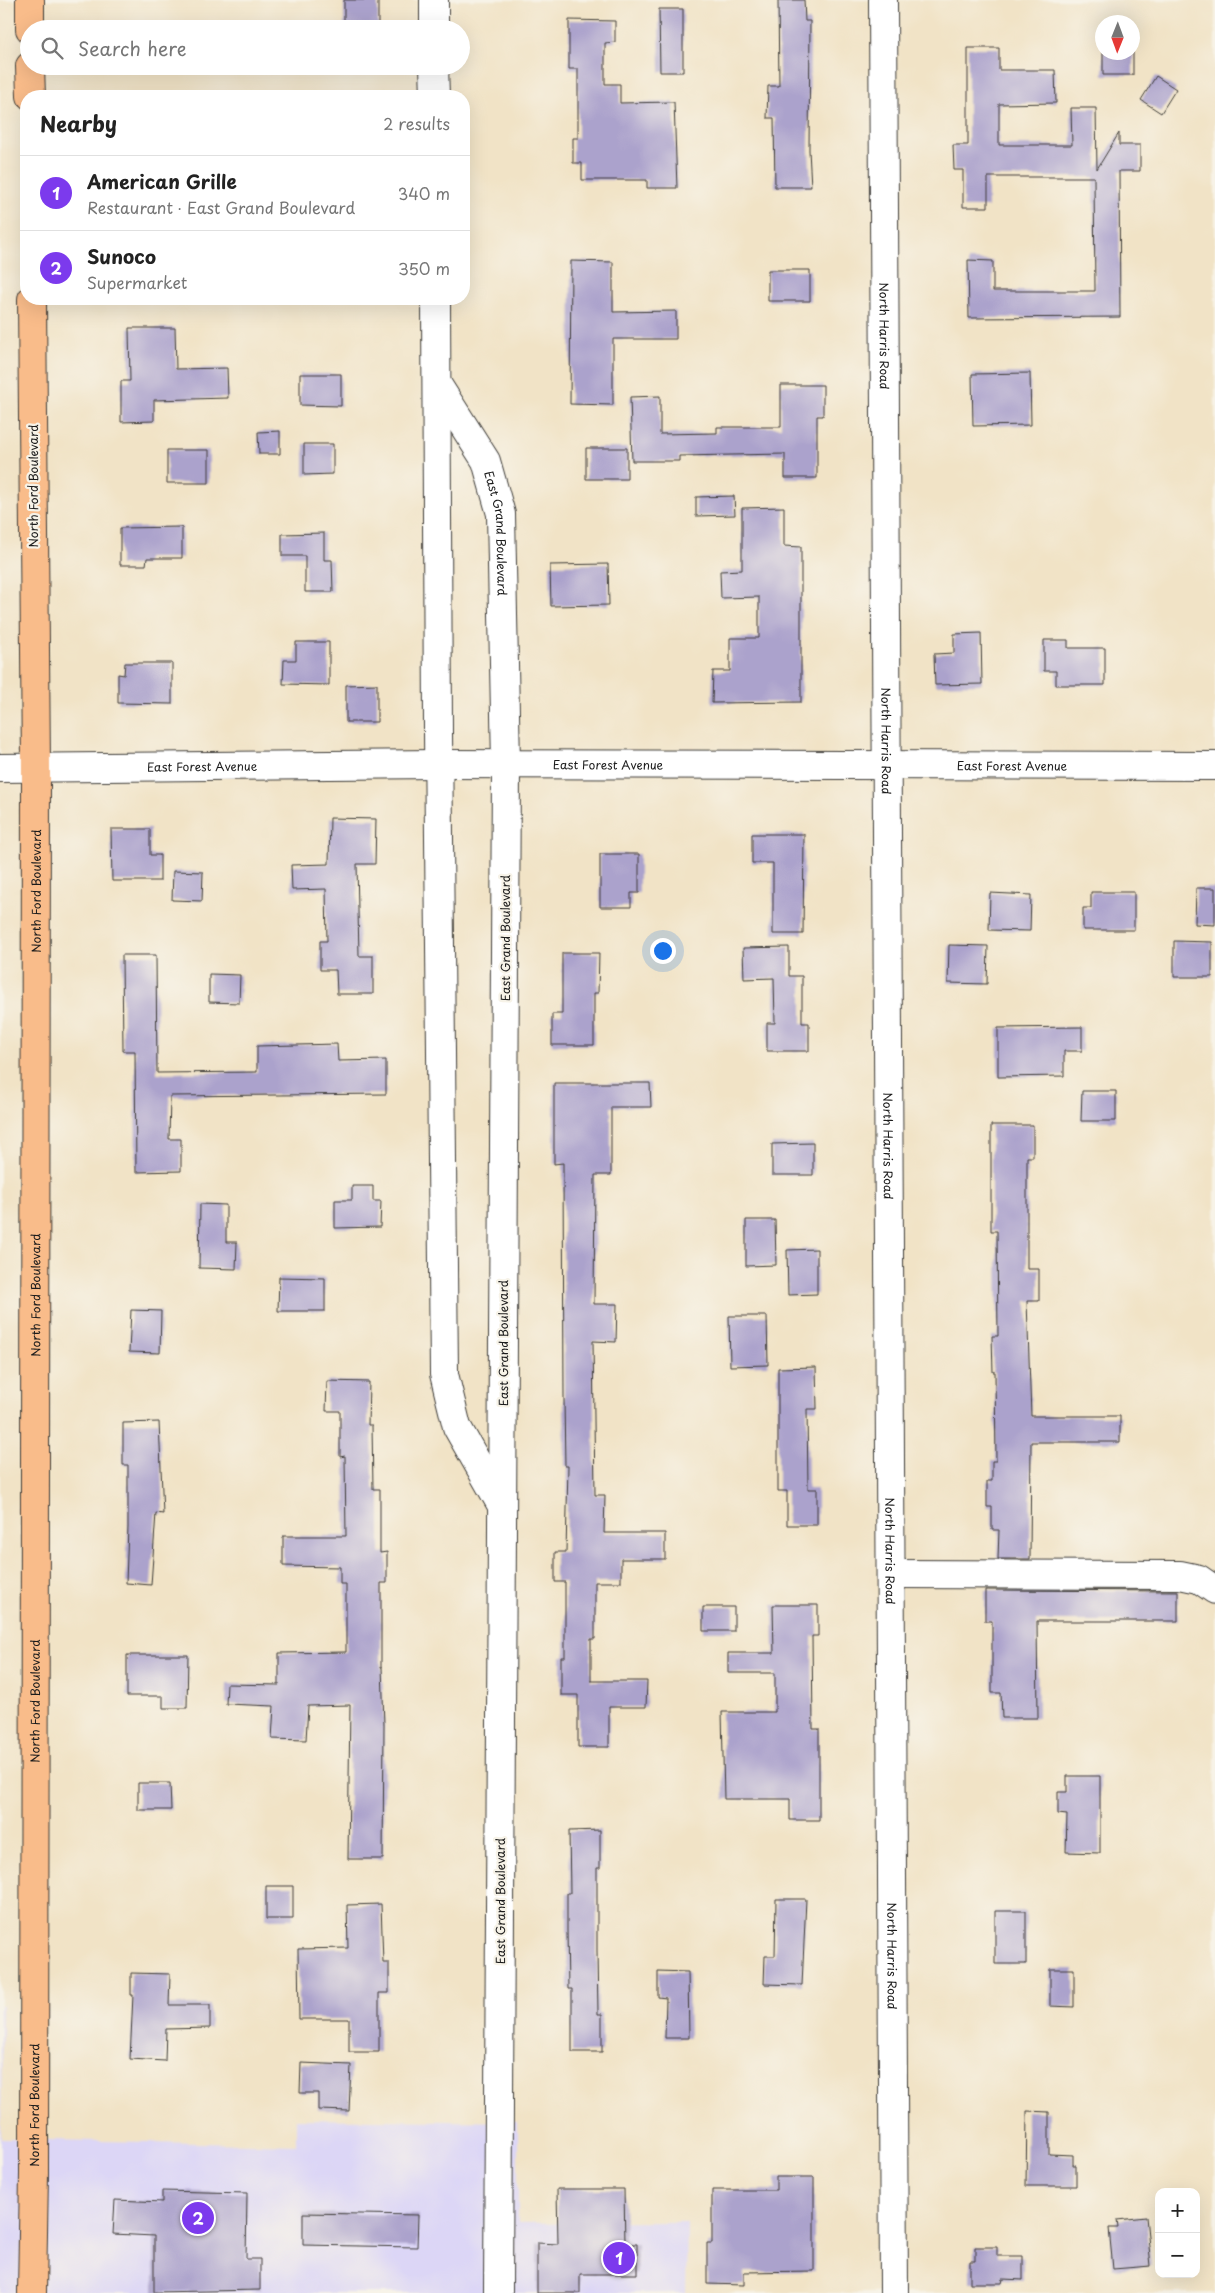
<!DOCTYPE html>
<html lang="en">
<head>
<meta charset="utf-8">
<style>
	:root { --surface:#fff; --page:#f6f6f6; --text:#222; --muted:#767676; --line:#e0e0e0; --accent:#7c3aed }
	body { margin:0; font-family:"Playpen Sans",sans-serif; background:var(--page); color:var(--text) }
	.controls { position:absolute; right:15px; bottom:15px; display:grid; overflow:hidden; border-radius:10px; box-shadow:0 5px 20px #0002 }
	.controls button { width:45px; height:45px; display:grid; place-items:center; padding:0; border:0; border-bottom:1px solid var(--line); background:var(--surface); color:var(--text); font:25px sans-serif }
	.compass { position:absolute; left:1095px; top:15px; width:45px; height:45px; border-radius:50%; background:var(--surface); box-shadow:0 5px 20px #0002; rotate:181deg }
	.you { position:absolute; left:662px; top:950px; width:18px; height:18px; margin:-12px; border:4px solid #fff; border-radius:50%; background:#1a73e8; box-shadow:0 0 0 8px #1a73e833 }
	.badge { display:grid; place-items:center; width:32px; height:32px; border-radius:50%; background:var(--accent); color:#fff; font-size:16px; font-weight:700 }
	.pin { position:absolute; translate:-50% -50%; border:2px solid #fff; box-shadow:0 1px 5px #0006 }
	.list { margin:0; padding:0; list-style:none }
	h2 { display:flex; justify-content:space-between; align-items:center; height:65px; margin:0; padding:0 20px; font-size:21px }
	h2 small { font-size:16px; font-weight:400; color:var(--muted) }
	.list li { display:grid; grid-template-columns:32px 1fr auto; gap:15px; align-items:center; box-sizing:border-box; height:75px; padding:0 20px; border-top:1px solid var(--line) }
	.list b { display:block; font-size:19px; white-space:nowrap }
	.list p { margin:0; font-size:16px; white-space:nowrap; color:var(--muted) }
	.list em { font-size:16px; font-style:normal; color:var(--muted) }
	.icon { flex:none; width:28px; height:28px; fill:none; stroke:currentColor; stroke-width:2; stroke-linecap:round; stroke-linejoin:round }
	.map { position:relative; flex:none; width:1215px; height:2293px; overflow:hidden }
	.search { position:absolute; background:var(--surface); box-shadow:0 5px 20px #0002; left:20px; top:20px; width:450px; height:55px; display:flex; align-items:center; gap:12px; box-sizing:border-box; padding:0 18px; border-radius:28px; color:var(--muted); font-size:19px }
	.panel { position:absolute; background:var(--surface); box-shadow:0 5px 20px #0002; left:20px; top:90px; width:450px; height:215px; border-radius:20px }
	.map>svg:first-child { display:block }
	.built { fill:#dcd6f6 }
	.building { fill:#aba2cc }
	.lines { fill:none; stroke-linecap:round; stroke-linejoin:round }
	.minor-casing { stroke:#3c3a36; stroke-width:30 }
	.major-casing { stroke:#3c3a36; stroke-width:30 }
	.minor { stroke:#fff; stroke-width:28 }
	.major { stroke:#f9bc8a; stroke-width:28 }
	.labels { text-anchor:middle; dominant-baseline:central; stroke-width:4.5; stroke-linejoin:round; paint-order:stroke }
	.street-label { font-size:12px; fill:#1c1c1c; stroke:#f7f3e8 }
</style>
</head>
<body>
<div class="map">
<svg width="1215" height="2293" viewBox="0 0 1215 2293">
	<rect width="100%" height="100%" fill="#f7f3e8"/>
	<filter id="ink" filterUnits="userSpaceOnUse"><feTurbulence type="fractalNoise" baseFrequency=".02" numOctaves="2"/><feDisplacementMap in="SourceGraphic" scale="10" xChannelSelector="R" yChannelSelector="G"/><feConvolveMatrix kernelMatrix="1 2 1 2 8 2 1 2 1" color-interpolation-filters="sRGB"/></filter>
	<filter id="wash" filterUnits="userSpaceOnUse"><feTurbulence type="fractalNoise" baseFrequency=".0096" numOctaves="4" result="noise"/><feDisplacementMap in="SourceGraphic" scale="20" xChannelSelector="R" yChannelSelector="G"/><feGaussianBlur stdDeviation="1.12" result="paint"/><feColorMatrix in="noise" values="0 0 0 0 0 0 0 0 0 0 0 0 0 0 0 0 0 1.4 0 .05"/><feComposite in="paint" operator="in"/></filter>
	<g filter="url(#wash)">
		<rect width="100%" height="100%" fill="#f1e3c6"/>
		<path class="built" d="M 0,2006 L 2,2006 L 1,2139 L 296,2145 L 296,2119 L 518,2122 L 518,2223 L 687,2222 L 686,2293 L 0,2293 Z"/>
		<g id="blocks">
			<path class="building" d="M 344,0 L 378,0 L 378,25 L 344,25 Z
				M 778,0 L 804,0 L 805,21 L 810,21 L 809,150 L 811,187 L 775,187 L 774,118 L 767,118 L 768,86 L 779,86 Z
				M 659,9 L 683,9 L 683,72 L 660,72 Z
				M 569,20 L 615,21 L 615,42 L 605,43 L 605,84 L 620,84 L 620,103 L 674,102 L 677,188 L 647,188 L 647,180 L 582,180 L 582,163 L 573,163 L 573,138 L 578,138 L 578,69 L 569,69 Z
				M 968,48 L 999,48 L 999,70 L 1055,70 L 1056,103 L 999,104 L 999,145 L 1072,145 L 1071,108 L 1096,108 L 1097,169 L 1119,133 L 1119,145 L 1140,145 L 1140,171 L 1119,171 L 1120,317 L 969,318 L 968,260 L 993,261 L 993,291 L 1095,291 L 1094,177 L 988,177 L 988,207 L 963,207 L 963,170 L 954,170 L 953,145 L 968,145 Z
				M 1103,52 L 1133,52 L 1133,75 L 1103,75 Z
				M 1156,76 L 1176,89 L 1161,113 L 1141,100 Z
				M 571,261 L 613,262 L 613,312 L 676,311 L 676,339 L 613,339 L 613,405 L 570,404 Z
				M 768,270 L 810,270 L 810,301 L 768,301 Z
				M 129,328 L 175,328 L 176,369 L 227,368 L 228,398 L 154,400 L 154,421 L 121,422 L 121,381 L 130,381 Z
				M 1030,373 L 1031,425 L 973,426 L 972,374 Z
				M 300,374 L 341,374 L 341,406 L 300,405 Z
				M 781,385 L 823,385 L 823,416 L 817,416 L 817,478 L 785,478 L 785,454 L 679,456 L 679,461 L 632,461 L 630,397 L 660,396 L 660,434 L 717,433 L 717,427 L 781,427 Z
				M 280,431 L 280,454 L 259,454 L 258,432 Z
				M 304,444 L 333,444 L 333,474 L 304,475 Z
				M 586,448 L 627,448 L 627,479 L 586,479 Z
				M 167,450 L 209,450 L 209,483 L 167,483 Z
				M 734,496 L 735,515 L 696,516 L 696,497 Z
				M 784,507 L 784,546 L 801,547 L 801,702 L 712,703 L 713,671 L 730,671 L 730,638 L 759,638 L 759,597 L 721,598 L 720,571 L 742,570 L 742,508 Z
				M 182,527 L 182,558 L 147,558 L 146,565 L 120,565 L 120,528 Z
				M 324,533 L 324,560 L 332,560 L 333,592 L 305,592 L 305,556 L 282,556 L 282,534 Z
				M 608,564 L 609,605 L 551,606 L 550,565 Z
				M 981,633 L 982,684 L 935,685 L 934,654 L 954,653 L 954,634 Z
				M 1044,640 L 1068,640 L 1068,648 L 1105,648 L 1105,685 L 1056,685 L 1056,671 L 1044,671 Z
				M 296,642 L 329,642 L 329,685 L 283,684 L 284,660 L 296,660 Z
				M 125,663 L 172,663 L 172,704 L 118,703 L 118,674 L 124,675 Z
				M 377,684 L 377,722 L 346,722 L 346,685 Z
				M 330,818 L 376,819 L 375,864 L 357,864 L 359,956 L 373,956 L 373,994 L 337,994 L 336,970 L 320,970 L 320,941 L 327,941 L 326,889 L 292,890 L 291,865 L 329,864 Z
				M 111,829 L 150,829 L 150,855 L 160,855 L 160,881 L 112,881 Z
				M 752,834 L 804,834 L 803,934 L 773,934 L 773,863 L 752,863 Z
				M 600,854 L 639,854 L 639,893 L 631,893 L 631,907 L 600,907 Z
				M 173,871 L 203,872 L 202,901 L 172,900 Z
				M 1196,888 L 1215,888 L 1215,925 L 1195,924 Z
				M 1091,892 L 1134,892 L 1134,930 L 1083,930 L 1083,908 L 1091,908 Z
				M 990,893 L 1031,895 L 1030,931 L 989,930 Z
				M 1174,941 L 1212,942 L 1212,977 L 1174,977 Z
				M 949,945 L 988,946 L 987,984 L 948,983 Z
				M 789,947 L 789,976 L 802,976 L 802,1023 L 809,1023 L 809,1051 L 767,1051 L 767,1023 L 775,1023 L 774,978 L 744,979 L 743,948 Z
				M 562,953 L 599,953 L 598,993 L 594,993 L 594,1045 L 552,1045 L 552,1014 L 562,1014 Z
				M 122,955 L 156,955 L 157,1073 L 257,1072 L 257,1046 L 337,1044 L 338,1061 L 386,1060 L 386,1094 L 170,1096 L 169,1139 L 181,1139 L 181,1171 L 136,1172 L 135,1051 L 123,1051 Z
				M 209,974 L 240,975 L 239,1003 L 209,1002 Z
				M 1082,1027 L 1082,1051 L 1064,1051 L 1064,1076 L 998,1077 L 998,1028 Z
				M 554,1083 L 650,1083 L 651,1107 L 611,1107 L 611,1175 L 595,1175 L 594,1304 L 617,1304 L 616,1342 L 593,1341 L 595,1495 L 605,1495 L 604,1533 L 665,1533 L 665,1559 L 621,1559 L 621,1582 L 595,1582 L 595,1639 L 591,1639 L 591,1681 L 647,1681 L 646,1707 L 609,1707 L 609,1747 L 578,1747 L 578,1695 L 561,1695 L 561,1657 L 565,1657 L 565,1582 L 555,1582 L 555,1552 L 566,1552 L 568,1466 L 565,1466 L 564,1399 L 563,1163 L 554,1164 Z
				M 1082,1091 L 1116,1091 L 1116,1121 L 1081,1121 Z
				M 991,1125 L 1033,1125 L 1033,1157 L 1027,1157 L 1027,1269 L 1039,1269 L 1039,1301 L 1027,1301 L 1031,1416 L 1120,1416 L 1120,1442 L 1031,1442 L 1030,1559 L 998,1559 L 999,1530 L 992,1530 L 992,1507 L 987,1507 L 987,1481 L 992,1481 L 992,1461 L 996,1461 L 995,1372 L 993,1372 L 992,1336 L 998,1336 L 997,1231 L 991,1231 Z
				M 813,1143 L 813,1175 L 772,1175 L 772,1144 Z
				M 352,1186 L 373,1186 L 373,1201 L 381,1201 L 380,1227 L 335,1228 L 335,1200 L 352,1200 Z
				M 200,1204 L 226,1205 L 226,1242 L 237,1242 L 236,1269 L 199,1268 Z
				M 746,1220 L 775,1220 L 776,1265 L 746,1266 Z
				M 817,1249 L 817,1294 L 788,1295 L 787,1250 Z
				M 279,1277 L 325,1278 L 325,1311 L 278,1311 Z
				M 131,1310 L 161,1311 L 160,1353 L 129,1352 Z
				M 729,1316 L 767,1316 L 768,1365 L 730,1366 Z
				M 816,1367 L 817,1409 L 807,1409 L 808,1489 L 817,1489 L 817,1525 L 787,1525 L 787,1491 L 778,1491 L 778,1368 Z
				M 327,1381 L 369,1382 L 368,1425 L 372,1425 L 373,1489 L 380,1489 L 380,1553 L 387,1552 L 387,1583 L 381,1583 L 381,1667 L 382,1667 L 384,1725 L 383,1859 L 348,1859 L 350,1705 L 308,1706 L 306,1740 L 272,1739 L 274,1706 L 226,1704 L 227,1684 L 279,1685 L 279,1653 L 346,1652 L 346,1584 L 340,1584 L 340,1567 L 283,1566 L 283,1536 L 346,1536 L 345,1456 L 340,1457 L 340,1411 L 326,1411 Z
				M 159,1422 L 163,1514 L 156,1513 L 151,1585 L 126,1583 L 128,1527 L 128,1465 L 123,1465 L 123,1423 Z
				M 985,1590 L 1178,1591 L 1178,1621 L 1037,1621 L 1038,1718 L 1002,1718 L 1001,1693 L 992,1693 L 992,1621 L 985,1621 Z
				M 773,1605 L 818,1605 L 818,1636 L 812,1636 L 813,1729 L 819,1729 L 819,1820 L 790,1820 L 790,1799 L 724,1799 L 722,1712 L 775,1712 L 775,1673 L 728,1673 L 728,1653 L 774,1653 Z
				M 703,1607 L 734,1607 L 734,1631 L 703,1631 Z
				M 127,1655 L 188,1655 L 187,1708 L 163,1708 L 163,1696 L 127,1696 Z
				M 1067,1776 L 1100,1776 L 1100,1853 L 1066,1852 L 1067,1815 L 1058,1814 L 1058,1792 L 1067,1792 Z
				M 138,1783 L 170,1783 L 171,1810 L 138,1810 Z
				M 600,1830 L 600,1868 L 597,1868 L 597,1951 L 598,2014 L 602,2014 L 602,2052 L 572,2052 L 572,1989 L 568,1989 L 567,1930 L 567,1893 L 570,1893 L 569,1831 Z
				M 266,1886 L 293,1886 L 293,1919 L 266,1919 Z
				M 776,1899 L 806,1899 L 802,1985 L 764,1984 L 765,1956 L 775,1956 Z
				M 381,1904 L 383,1963 L 389,1963 L 389,1993 L 379,1993 L 379,2052 L 349,2052 L 349,2019 L 299,2019 L 298,1949 L 348,1948 L 347,1905 Z
				M 995,1911 L 1026,1911 L 1026,1964 L 995,1964 Z
				M 1050,1969 L 1074,1969 L 1074,2007 L 1050,2006 Z
				M 658,1971 L 688,1972 L 689,2038 L 665,2038 L 666,1998 L 658,1997 Z
				M 131,1973 L 170,1974 L 169,2005 L 210,2005 L 210,2028 L 166,2029 L 165,2061 L 130,2059 L 133,1995 L 131,1995 Z
				M 301,2063 L 351,2065 L 349,2111 L 318,2110 L 318,2093 L 300,2093 Z
				M 1027,2111 L 1049,2112 L 1049,2154 L 1073,2155 L 1073,2165 L 1076,2165 L 1076,2186 L 1026,2186 Z
				M 776,2177 L 814,2177 L 814,2271 L 744,2272 L 744,2285 L 707,2284 L 707,2243 L 712,2243 L 712,2190 L 776,2190 Z
				M 557,2189 L 624,2189 L 625,2244 L 637,2244 L 637,2274 L 580,2274 L 580,2293 L 537,2293 L 537,2243 L 558,2244 Z
				M 162,2191 L 247,2193 L 246,2259 L 260,2259 L 260,2290 L 154,2292 L 154,2236 L 113,2234 L 115,2200 L 162,2202 Z
				M 303,2213 L 418,2215 L 417,2247 L 303,2245 Z
				M 1146,2217 L 1151,2266 L 1113,2269 L 1109,2228 L 1118,2228 L 1117,2220 Z
				M 975,2247 L 997,2247 L 997,2256 L 1023,2256 L 1023,2280 L 1003,2279 L 1002,2283 L 970,2283 L 970,2261 L 975,2261 Z"/>
		</g>
	</g>
	<g filter="url(#ink)">
		<use href="#blocks" fill-opacity="0" stroke="#3c3a36" stroke-width="1"/>
		<g class="lines">
			<defs>
				<g id="minor">
					<path d="M 434,0 L 434,29"/>
					<path id="s1" d="M 883,0 L 894,2293"/>
					<path d="M 434,66 L 435,96"/>
					<path d="M 436,299 L 438,731 L 444,1374 L 457,1427 L 502,1506"/>
					<path id="s2" d="M 437,384 L 486,461 L 501,514 L 506,764 L 498,2293"/>
					<path id="s3" d="M 0,768 L 438,764 L 1215,766"/>
					<path d="M 891,1574 L 1180,1575 L 1199,1579 L 1215,1590"/>
				</g>
				<g id="major">
					<path d="M 30,0 L 30,29"/>
					<path d="M 30,66 L 31,96"/>
					<path id="s4" d="M 32,2293 L 34,2173 L 36,768 L 32,299"/>
				</g>
			</defs>
			<use href="#minor" class="minor-casing"/>
			<use href="#major" class="major-casing"/>
			<use href="#minor" class="minor"/>
			<use href="#major" class="major"/>
		</g>
	</g>
	<g class="labels">
		<g class="street-label">
			<text stroke="none"><textPath href="#s1" startOffset="336">North Harris Road</textPath></text>
			<text transform="translate(33 486) rotate(-90)">North Ford Boulevard</text>
			<text stroke="none"><textPath href="#s2" startOffset="165">East Grand Boulevard</textPath></text>
			<text stroke="none"><textPath href="#s1" startOffset="741">North Harris Road</textPath></text>
			<text stroke="none"><textPath href="#s3" startOffset="608">East Forest Avenue</textPath></text>
			<text stroke="none"><textPath href="#s3" startOffset="202">East Forest Avenue</textPath></text>
			<text stroke="none"><textPath href="#s3" startOffset="1012">East Forest Avenue</textPath></text>
			<text stroke="none"><textPath href="#s4" startOffset="1402">North Ford Boulevard</textPath></text>
			<text transform="translate(505 938) rotate(-90)">East Grand Boulevard</text>
			<text stroke="none"><textPath href="#s1" startOffset="1146">North Harris Road</textPath></text>
			<text stroke="none"><textPath href="#s4" startOffset="998">North Ford Boulevard</textPath></text>
			<text transform="translate(503 1343) rotate(-90)">East Grand Boulevard</text>
			<text stroke="none"><textPath href="#s1" startOffset="1551">North Harris Road</textPath></text>
			<text stroke="none"><textPath href="#s4" startOffset="592">North Ford Boulevard</textPath></text>
			<text transform="translate(500 1901) rotate(-90)">East Grand Boulevard</text>
			<text stroke="none"><textPath href="#s1" startOffset="1956">North Harris Road</textPath></text>
			<text stroke="none"><textPath href="#s4" startOffset="188">North Ford Boulevard</textPath></text>
		</g>
	</g>
</svg>
<div class="controls">
<button>+</button>
<button>−</button>
</div>
<svg class="compass" viewBox="-18 -18 36 36"><path d="M0-13l5 13h-10z" fill="#e53935"/><path d="M0 13l5-13h-10z" fill="#767676"/></svg>
<div class="you"></div>
<div class="pin badge" style="left:619px;top:2258px">1</div>
<div class="pin badge" style="left:198px;top:2218px">2</div>
<div class="search"><svg class="icon" aria-label="search" viewBox="0 0 24 24"><circle cx="10" cy="10" r="6"/><path d="M15 15l6 6"/></svg>Search here</div>
<section class="panel">
<h2>Nearby<small>2 results</small></h2>
<ul class="list">
<li><span class="badge">1</span><div><b>American Grille</b><p>Restaurant · East Grand Boulevard</p></div><em>340 m</em></li>
<li><span class="badge">2</span><div><b>Sunoco</b><p>Supermarket</p></div><em>350 m</em></li>
</ul>
</section>
</div>
</body>
</html>
